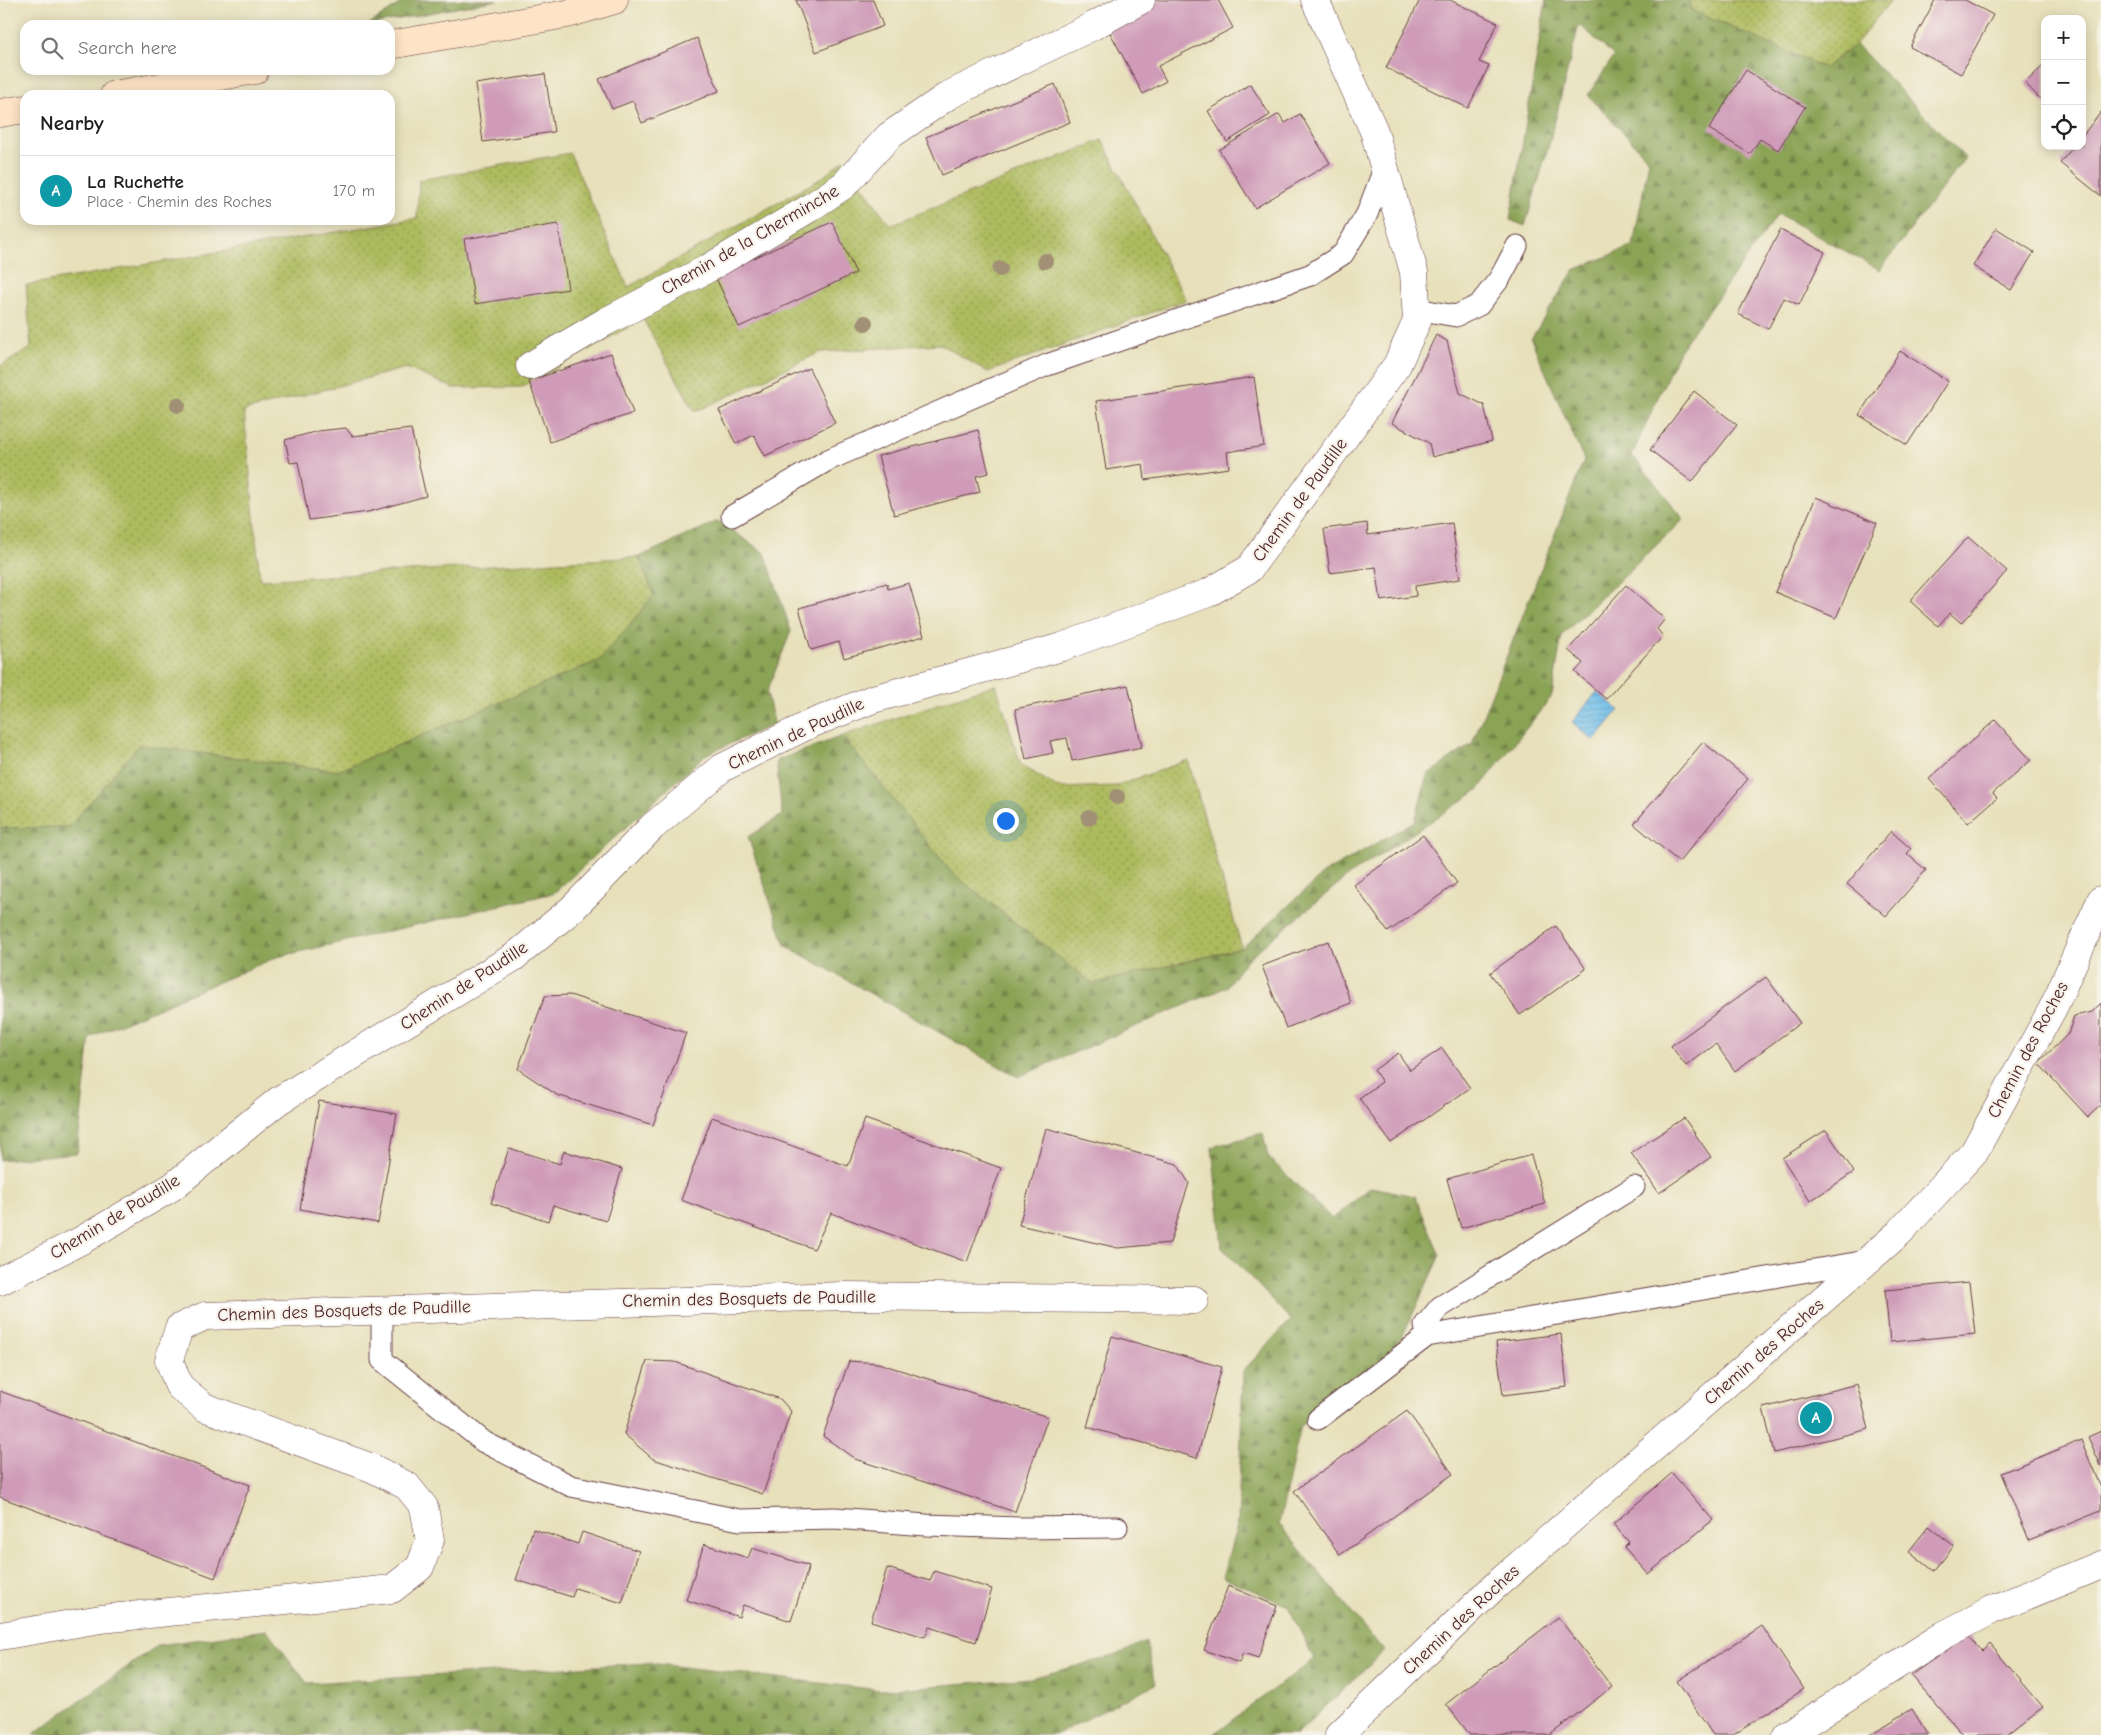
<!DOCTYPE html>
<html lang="en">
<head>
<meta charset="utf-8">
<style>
	:root { --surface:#fff; --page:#f6f6f6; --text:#202124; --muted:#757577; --line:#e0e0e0; --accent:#0b8043 }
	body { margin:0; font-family:"Comic Neue",sans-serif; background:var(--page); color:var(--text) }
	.controls { position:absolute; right:15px; top:15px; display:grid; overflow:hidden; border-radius:10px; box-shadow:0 2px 12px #0003 }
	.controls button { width:45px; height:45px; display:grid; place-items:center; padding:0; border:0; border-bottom:1px solid var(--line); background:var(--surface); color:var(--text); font:25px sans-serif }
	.you { position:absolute; left:1005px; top:820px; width:18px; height:18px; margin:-12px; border:4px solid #fff; border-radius:50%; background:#1a73e8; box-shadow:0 0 0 8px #1a73e833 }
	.badge { display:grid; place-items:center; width:32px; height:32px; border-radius:50%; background:var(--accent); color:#fff; font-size:16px; font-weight:700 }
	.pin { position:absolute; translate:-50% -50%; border:2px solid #fff; box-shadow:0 1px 5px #0006 }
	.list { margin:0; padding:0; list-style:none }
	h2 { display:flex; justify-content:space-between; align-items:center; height:65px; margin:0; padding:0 20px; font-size:21px }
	h2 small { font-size:16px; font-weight:400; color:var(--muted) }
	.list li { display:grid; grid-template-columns:32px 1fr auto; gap:15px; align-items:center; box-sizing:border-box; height:70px; padding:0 20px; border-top:1px solid var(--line) }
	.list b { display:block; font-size:19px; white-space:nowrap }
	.list p { margin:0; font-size:16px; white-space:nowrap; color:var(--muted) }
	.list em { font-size:16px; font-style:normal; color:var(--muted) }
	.icon { flex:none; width:28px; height:28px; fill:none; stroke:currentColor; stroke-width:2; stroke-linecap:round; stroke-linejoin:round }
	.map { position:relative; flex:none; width:2101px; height:1735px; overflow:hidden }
	.search { position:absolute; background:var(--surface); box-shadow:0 2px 12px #0003; left:20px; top:20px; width:375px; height:55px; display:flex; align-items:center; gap:12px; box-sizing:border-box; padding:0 18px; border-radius:15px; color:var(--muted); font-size:19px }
	.panel { position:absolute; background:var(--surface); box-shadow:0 2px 12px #0003; left:20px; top:90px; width:375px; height:135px; border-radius:15px }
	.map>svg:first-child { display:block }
	.grass { fill:url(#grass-dots); stroke:#7c6d44 }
	.forest { fill:url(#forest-firs); stroke:#6a6140 }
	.water { fill:url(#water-rules); stroke:#5d708b }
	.building { fill:#cf9bb8 }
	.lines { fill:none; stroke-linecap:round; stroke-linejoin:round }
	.lane-casing { stroke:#623c40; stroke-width:23 }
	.street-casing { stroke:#623c40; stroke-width:29 }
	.secondary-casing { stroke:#623c40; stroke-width:29 }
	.lane { stroke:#fff; stroke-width:21 }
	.street { stroke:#fff; stroke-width:28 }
	.secondary { stroke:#fee4c6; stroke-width:28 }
	.tree { fill:#a19074 }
	.labels { text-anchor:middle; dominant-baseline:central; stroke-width:4.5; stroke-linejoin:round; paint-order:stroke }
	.street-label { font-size:18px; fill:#4a1f2b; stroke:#f7f3e8 }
</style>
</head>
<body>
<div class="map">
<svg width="2101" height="1735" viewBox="0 0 2101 1735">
	<defs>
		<pattern id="grass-dots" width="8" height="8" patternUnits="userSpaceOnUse" patternTransform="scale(1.25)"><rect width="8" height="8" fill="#adbb5e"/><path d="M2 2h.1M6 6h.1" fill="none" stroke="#8f974e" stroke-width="1.8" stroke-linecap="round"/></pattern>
		<pattern id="forest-firs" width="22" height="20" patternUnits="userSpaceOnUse" patternTransform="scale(1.25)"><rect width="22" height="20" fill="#8aa355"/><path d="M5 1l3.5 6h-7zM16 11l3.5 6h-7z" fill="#738447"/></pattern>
		<pattern id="water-rules" width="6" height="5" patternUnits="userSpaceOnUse" patternTransform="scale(1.25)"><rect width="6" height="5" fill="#70c0eb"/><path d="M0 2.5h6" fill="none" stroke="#5e9bbf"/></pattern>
	</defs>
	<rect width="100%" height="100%" fill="#f7f3e8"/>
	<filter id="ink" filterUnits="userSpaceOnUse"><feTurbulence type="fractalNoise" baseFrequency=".02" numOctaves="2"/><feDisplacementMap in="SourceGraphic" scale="10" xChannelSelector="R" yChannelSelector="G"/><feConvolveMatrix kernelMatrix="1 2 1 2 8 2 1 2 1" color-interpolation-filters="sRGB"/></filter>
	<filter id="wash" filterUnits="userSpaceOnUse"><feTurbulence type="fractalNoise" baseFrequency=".0096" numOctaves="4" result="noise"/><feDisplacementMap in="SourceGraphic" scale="20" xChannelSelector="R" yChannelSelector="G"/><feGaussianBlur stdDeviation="1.12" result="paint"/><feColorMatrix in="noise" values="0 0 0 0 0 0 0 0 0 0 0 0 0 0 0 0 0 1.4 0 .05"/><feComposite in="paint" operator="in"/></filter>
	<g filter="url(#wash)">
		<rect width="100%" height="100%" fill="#e7e0ba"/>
		<path class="grass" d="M 1688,0 L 1891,0 L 1856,44 L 1825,68 L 1693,11 Z
			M 1102,140 L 1186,300 L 988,372 L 940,344 L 821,352 L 695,412 L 643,319 L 522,387 L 453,388 L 406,368 L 244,411 L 260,580 L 639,557 L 654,595 L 600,660 L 338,771 L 139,745 L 69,827 L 0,828 L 0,366 L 31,348 L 26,285 L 417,218 L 419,180 L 570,153 L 628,287 L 820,179 L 844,160 L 890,225 Z
			M 996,684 L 1021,765 L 1059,788 L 1116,786 L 1188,760 L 1242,948 L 1093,984 L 952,873 L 842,736 Z"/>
		<path class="forest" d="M 405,0 L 497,0 L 368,25 Z
			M 1546,0 L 1688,0 L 1693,11 L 1825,68 L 1856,44 L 1965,158 L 1880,270 L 1778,214 L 1679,351 L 1632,455 L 1684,519 L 1562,635 L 1552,696 L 1477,791 L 1348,876 L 1246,960 L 1227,987 L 1018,1077 L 785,945 L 748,837 L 782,815 L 776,761 L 842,736 L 952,873 L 1093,984 L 1242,948 L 1324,873 L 1415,821 L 1427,775 L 1472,744 L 1584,460 L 1531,339 L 1574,270 L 1633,246 L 1649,160 L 1588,95 L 1614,56 L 1579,24 L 1549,145 L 1525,226 L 1510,220 Z
			M 718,521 L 765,553 L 791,631 L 767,692 L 774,724 L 705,755 L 554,893 L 277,957 L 90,1037 L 77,1153 L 0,1160 L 0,828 L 69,827 L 139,745 L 338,771 L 600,660 L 654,595 L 639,557 Z
			M 1263,1133 L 1268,1157 L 1332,1219 L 1371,1187 L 1415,1196 L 1440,1255 L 1387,1370 L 1301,1425 L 1279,1524 L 1384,1651 L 1296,1735 L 1212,1735 L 1314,1659 L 1288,1606 L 1222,1577 L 1238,1522 L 1243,1371 L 1291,1320 L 1222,1247 L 1212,1147 Z
			M 267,1630 L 307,1683 L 649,1663 L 880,1690 L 1031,1678 L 1117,1655 L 1146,1641 L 1156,1684 L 1055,1735 L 32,1735 L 158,1645 Z"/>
		<path class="water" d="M 1597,692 L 1619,710 L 1594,741 L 1572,722 Z"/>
		<g id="blocks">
			<path class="building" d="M 796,0 L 873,0 L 883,26 L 816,52 Z
				M 1154,0 L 1218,0 L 1233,28 L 1158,66 L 1166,81 L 1143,94 L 1106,25 Z
				M 1420,0 L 1450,0 L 1498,23 L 1479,62 L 1489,66 L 1468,108 L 1386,68 Z
				M 1935,0 L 1965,0 L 1993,15 L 1961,74 L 1910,47 Z
				M 697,38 L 719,91 L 642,123 L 633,101 L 612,109 L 599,79 Z
				M 2045,64 L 2045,104 L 2025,83 Z
				M 1746,70 L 1805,107 L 1778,150 L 1760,139 L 1750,154 L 1709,129 Z
				M 545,74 L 554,132 L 483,142 L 475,84 Z
				M 1055,84 L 1070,122 L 942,175 L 926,137 Z
				M 1250,84 L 1270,115 L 1227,142 L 1208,111 Z
				M 2101,112 L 2101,196 L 2060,163 L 2074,146 L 2082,146 L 2082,136 Z
				M 1279,114 L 1285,123 L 1300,114 L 1330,163 L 1255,208 L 1219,150 Z
				M 832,222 L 856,273 L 739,327 L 715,276 Z
				M 558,224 L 568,289 L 475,304 L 464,239 Z
				M 1996,228 L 2034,252 L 2011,290 L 1973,266 Z
				M 1780,230 L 1825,252 L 1799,305 L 1784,298 L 1768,329 L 1738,314 Z
				M 1436,335 L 1447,341 L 1460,393 L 1484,405 L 1492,441 L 1432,457 L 1429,443 L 1392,423 Z
				M 1900,351 L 1948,381 L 1907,445 L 1859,415 Z
				M 611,353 L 633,413 L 550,442 L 529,381 Z
				M 809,368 L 835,423 L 765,456 L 754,435 L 736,444 L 719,410 Z
				M 1254,377 L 1264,446 L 1227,452 L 1229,468 L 1145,480 L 1143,464 L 1106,470 L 1096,401 Z
				M 1694,391 L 1737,425 L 1692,482 L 1650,450 Z
				M 346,428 L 352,436 L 411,429 L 426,496 L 368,512 L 309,520 L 298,462 L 290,463 L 285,440 L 318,431 Z
				M 978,430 L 989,473 L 976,476 L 980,492 L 894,515 L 878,456 Z
				M 1816,497 L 1877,523 L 1836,618 L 1775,592 Z
				M 1367,523 L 1368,535 L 1452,523 L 1460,579 L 1415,586 L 1416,596 L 1381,601 L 1376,567 L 1330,573 L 1324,529 Z
				M 1968,537 L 2007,571 L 1961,623 L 1950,613 L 1938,626 L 1910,601 Z
				M 887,583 L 888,589 L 909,583 L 924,636 L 844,658 L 839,642 L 811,650 L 799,608 Z
				M 1626,585 L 1665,619 L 1657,629 L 1663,636 L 1606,699 L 1575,672 L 1583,663 L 1568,650 Z
				M 1128,685 L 1142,747 L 1072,761 L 1067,738 L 1050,741 L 1053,753 L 1026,759 L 1015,709 Z
				M 1995,720 L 2031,760 L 1993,793 L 1997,798 L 1968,823 L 1929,779 Z
				M 1703,742 L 1748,779 L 1679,862 L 1634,824 Z
				M 1891,831 L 1911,849 L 1907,854 L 1926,870 L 1886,916 L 1847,884 Z
				M 1423,835 L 1457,883 L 1388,932 L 1354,885 Z
				M 1556,926 L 1586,969 L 1520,1015 L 1490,973 Z
				M 1328,941 L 1351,1003 L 1286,1028 L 1262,966 Z
				M 1766,977 L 1800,1023 L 1735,1071 L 1716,1044 L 1686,1066 L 1671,1046 Z
				M 570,995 L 686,1033 L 653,1125 L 557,1095 L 518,1069 L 545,996 Z
				M 2101,1003 L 2101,1105 L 2088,1117 L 2038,1063 L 2068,1034 L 2074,1016 L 2092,1012 Z
				M 1442,1048 L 1470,1088 L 1391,1143 L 1359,1098 L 1382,1082 L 1374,1070 L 1398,1053 L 1410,1070 Z
				M 319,1101 L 397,1114 L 378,1223 L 300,1209 Z
				M 712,1117 L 848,1166 L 865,1119 L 1001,1168 L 967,1262 L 831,1213 L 814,1249 L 681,1200 Z
				M 1684,1118 L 1711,1157 L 1659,1193 L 1631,1153 Z
				M 1046,1128 L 1177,1164 L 1189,1183 L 1170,1243 L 1118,1248 L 1019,1225 Z
				M 1826,1130 L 1854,1172 L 1810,1201 L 1782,1158 Z
				M 509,1148 L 560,1164 L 564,1151 L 622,1169 L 606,1221 L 553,1205 L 548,1221 L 491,1203 Z
				M 1531,1155 L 1545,1204 L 1461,1228 L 1447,1179 Z
				M 1969,1282 L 1975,1334 L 1890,1342 L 1885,1290 Z
				M 1561,1334 L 1567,1387 L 1503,1395 L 1496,1342 Z
				M 1112,1336 L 1222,1367 L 1197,1458 L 1087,1427 Z
				M 647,1361 L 675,1362 L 780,1399 L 791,1411 L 763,1494 L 653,1459 L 624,1434 Z
				M 849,1361 L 878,1363 L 1048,1417 L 1015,1512 L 855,1459 L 823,1436 Z
				M 1857,1384 L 1869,1429 L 1774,1453 L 1763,1408 Z
				M 0,1391 L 250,1485 L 215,1578 L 0,1497 Z
				M 1407,1411 L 1453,1474 L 1340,1555 L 1294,1491 Z
				M 2101,1431 L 2101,1466 L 2088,1437 Z
				M 2081,1440 L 2101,1488 L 2101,1511 L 2029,1540 L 2001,1473 Z
				M 1672,1473 L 1713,1520 L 1648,1574 L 1624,1547 L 1629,1542 L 1613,1524 Z
				M 1929,1526 L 1954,1546 L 1934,1571 L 1909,1551 Z
				M 533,1529 L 578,1544 L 582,1532 L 639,1551 L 622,1603 L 575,1588 L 572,1597 L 516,1580 Z
				M 704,1544 L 748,1558 L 752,1548 L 809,1566 L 791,1621 L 743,1605 L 739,1617 L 686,1600 Z
				M 887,1568 L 930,1581 L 934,1571 L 992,1589 L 976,1642 L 929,1627 L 925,1637 L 871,1621 Z
				M 1228,1586 L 1277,1606 L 1258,1658 L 1243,1653 L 1239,1663 L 1204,1650 Z
				M 1558,1617 L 1612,1687 L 1550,1735 L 1470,1735 L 1446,1704 Z
				M 1762,1626 L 1804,1689 L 1733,1735 L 1713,1735 L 1677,1681 Z
				M 1968,1635 L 1981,1650 L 1989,1643 L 2043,1707 L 2007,1735 L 1963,1735 L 1911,1675 Z
				M 1912,1709 L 1928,1735 L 1869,1735 Z"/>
		</g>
	</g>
	<g filter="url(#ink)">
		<use href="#blocks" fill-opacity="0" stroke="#623c40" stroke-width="1"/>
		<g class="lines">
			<defs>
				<path id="lane" d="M 1416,309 L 1456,316 L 1479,305 L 1500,278 L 1517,246
					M 732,516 L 828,460 L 1047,365 L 1310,275 L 1343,254 L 1367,214 L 1384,169
					M 1634,1187 L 1440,1307 L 1425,1325 L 1427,1336 L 1867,1261
					M 382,1310 L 382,1360 L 484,1442 L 571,1486 L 740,1520 L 835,1518 L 926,1525 L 1020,1528 L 1117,1527
					M 1318,1419 L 1427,1336"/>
				<path id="street" d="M 530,366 L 605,322 L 707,269 L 808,209 L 844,185 L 889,136 L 949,95 L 1093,26 L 1141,0
					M 0,1281 L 82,1240 L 172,1187 L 278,1101 L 514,957 L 572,909 L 652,827 L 722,768 L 808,725 L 873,699 L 1062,647 L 1208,593 L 1249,569 L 1397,365 L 1417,321 L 1414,272 L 1374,131 L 1315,0
					M 0,1636 L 101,1619 L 392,1589 L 420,1567 L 430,1540 L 424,1507 L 407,1486 L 372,1468 L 204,1407 L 179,1386 L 169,1360 L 179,1328 L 205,1316 L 844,1296 L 1194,1300
					M 1339,1735 L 1495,1586 L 1899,1233 L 1974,1152 L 2054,1006 L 2101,900
					M 1787,1735 L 1944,1635 L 1992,1610 L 2101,1565"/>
				<path id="secondary" d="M 390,45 L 567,14 L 614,0
					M 114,95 L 255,70
					M 0,113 L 25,109"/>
			</defs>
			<use href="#lane" class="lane-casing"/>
			<use href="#street" class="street-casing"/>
			<use href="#secondary" class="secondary-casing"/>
			<use href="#lane" class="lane"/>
			<use href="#street" class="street"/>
			<use href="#secondary" class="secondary"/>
		</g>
		<g class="tree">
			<circle cx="1045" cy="261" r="8"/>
			<circle cx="1000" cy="269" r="8"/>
			<circle cx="865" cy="323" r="8"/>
			<circle cx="178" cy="405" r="8"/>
			<circle cx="1117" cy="797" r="8"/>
			<circle cx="1089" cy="818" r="8"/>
		</g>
	</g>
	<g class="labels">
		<g class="street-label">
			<text transform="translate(750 240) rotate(-30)">Chemin de la Cherminche</text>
			<text transform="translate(1300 500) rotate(-54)">Chemin de Paudille</text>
			<text transform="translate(796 734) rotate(-25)">Chemin de Paudille</text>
			<text transform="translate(464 986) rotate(-33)">Chemin de Paudille</text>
			<text transform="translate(2028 1050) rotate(-62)">Chemin des Roches</text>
			<text transform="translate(115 1217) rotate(-31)">Chemin de Paudille</text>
			<text transform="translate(749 1299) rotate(-1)">Chemin des Bosquets de Paudille</text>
			<text transform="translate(344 1311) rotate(-2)">Chemin des Bosquets de Paudille</text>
			<text transform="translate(1764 1352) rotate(-41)">Chemin des Roches</text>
			<text transform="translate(1461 1620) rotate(-43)">Chemin des Roches</text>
		</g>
	</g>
</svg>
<div class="controls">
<button>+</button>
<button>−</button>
<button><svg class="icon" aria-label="locate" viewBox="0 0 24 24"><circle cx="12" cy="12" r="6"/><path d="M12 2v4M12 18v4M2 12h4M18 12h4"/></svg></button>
</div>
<div class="you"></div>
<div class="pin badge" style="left:1816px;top:1418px;background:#0f9aa8">A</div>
<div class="search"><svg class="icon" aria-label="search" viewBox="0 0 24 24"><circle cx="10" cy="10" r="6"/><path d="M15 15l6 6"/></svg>Search here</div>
<section class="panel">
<h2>Nearby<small></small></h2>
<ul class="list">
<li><span class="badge" style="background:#0f9aa8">A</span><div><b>La Ruchette</b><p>Place · Chemin des Roches</p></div><em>170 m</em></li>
</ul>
</section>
</div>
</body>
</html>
